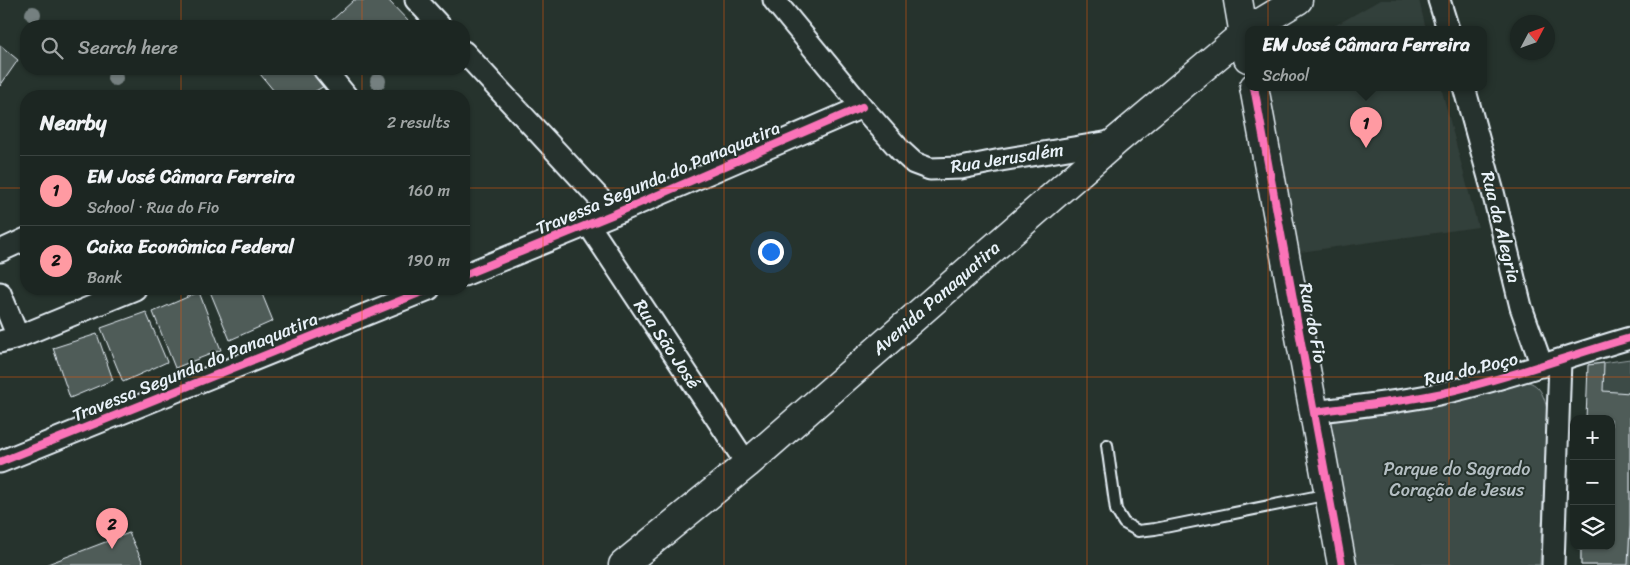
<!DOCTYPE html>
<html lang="en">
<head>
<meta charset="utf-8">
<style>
	:root { --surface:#1c2622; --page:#29322f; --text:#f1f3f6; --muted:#a0a5a5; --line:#3a4340; --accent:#ff9aa2 }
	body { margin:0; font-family:Sriracha,sans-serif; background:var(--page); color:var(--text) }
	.controls { position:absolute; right:15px; bottom:15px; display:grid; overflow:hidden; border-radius:10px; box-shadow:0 1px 4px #0004 }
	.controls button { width:45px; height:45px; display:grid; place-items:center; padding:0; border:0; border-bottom:1px solid var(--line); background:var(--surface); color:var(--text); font:25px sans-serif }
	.compass { position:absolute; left:1510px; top:15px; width:45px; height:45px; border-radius:50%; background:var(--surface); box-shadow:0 1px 4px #0004; rotate:49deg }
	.you { position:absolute; left:770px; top:251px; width:18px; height:18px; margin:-12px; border:4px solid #fff; border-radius:50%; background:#1a73e8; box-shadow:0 0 0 8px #1a73e833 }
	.badge { display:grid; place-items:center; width:32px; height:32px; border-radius:50%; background:var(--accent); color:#111; font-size:16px; font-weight:700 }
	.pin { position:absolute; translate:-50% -41px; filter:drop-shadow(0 1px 2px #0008) }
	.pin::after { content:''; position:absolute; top:26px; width:18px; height:15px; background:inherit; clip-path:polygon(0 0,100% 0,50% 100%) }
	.popup { position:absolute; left:1245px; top:26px; width:242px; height:65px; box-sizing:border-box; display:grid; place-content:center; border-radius:10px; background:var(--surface); filter:drop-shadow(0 1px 4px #0005); font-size:16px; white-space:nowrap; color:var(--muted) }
	.popup b { font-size:19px; color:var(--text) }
	.popup::after { content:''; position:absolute; left:50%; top:100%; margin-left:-10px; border:10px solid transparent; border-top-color:var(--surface) }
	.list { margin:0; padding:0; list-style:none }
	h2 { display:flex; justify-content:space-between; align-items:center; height:65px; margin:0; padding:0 20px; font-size:21px }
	h2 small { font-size:16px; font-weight:400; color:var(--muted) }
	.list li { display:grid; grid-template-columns:32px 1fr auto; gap:15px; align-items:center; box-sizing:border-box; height:70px; padding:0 20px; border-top:1px solid var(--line) }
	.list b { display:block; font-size:19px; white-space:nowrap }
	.list p { margin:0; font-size:16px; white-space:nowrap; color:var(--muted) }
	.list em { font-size:16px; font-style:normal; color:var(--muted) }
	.icon { flex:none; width:28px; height:28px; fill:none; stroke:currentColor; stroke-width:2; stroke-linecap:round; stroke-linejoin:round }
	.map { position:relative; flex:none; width:1630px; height:565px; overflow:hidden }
	.search { position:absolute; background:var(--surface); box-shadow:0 1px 4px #0004; left:20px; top:20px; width:450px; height:55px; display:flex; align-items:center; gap:12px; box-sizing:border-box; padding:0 18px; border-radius:20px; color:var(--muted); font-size:19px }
	.panel { position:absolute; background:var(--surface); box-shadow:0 1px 4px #0004; left:20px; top:90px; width:450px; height:205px; border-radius:20px }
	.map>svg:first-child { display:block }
	.built { fill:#333f3a }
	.green { fill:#3e4b47; stroke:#939ea0 }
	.building { fill:#505c59; stroke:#e8f1f8 }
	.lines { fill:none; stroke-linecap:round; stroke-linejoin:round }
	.lane-casing { stroke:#e8f1f8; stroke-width:14 }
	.street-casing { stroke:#e8f1f8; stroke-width:25 }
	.secondary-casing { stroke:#e8f1f8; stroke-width:31 }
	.lane { stroke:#26332d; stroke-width:10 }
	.street { stroke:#26332d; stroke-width:21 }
	.secondary { stroke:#26332d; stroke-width:28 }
	.cycleway-casing { stroke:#26332d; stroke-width:11 }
	.cycleway { stroke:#fb73b8; stroke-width:8 }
	.tree { fill:#758080 }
	.grid { fill:none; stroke:#e8590c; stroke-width:1; stroke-opacity:0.55 }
	.labels { text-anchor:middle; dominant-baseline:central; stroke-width:4; stroke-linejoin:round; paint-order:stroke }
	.street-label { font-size:18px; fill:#e8f1f8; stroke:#26332d }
	.park-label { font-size:18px; fill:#b5bfc3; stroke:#26332d }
</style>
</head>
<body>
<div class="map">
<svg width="1630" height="565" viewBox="0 0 1630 565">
	<rect width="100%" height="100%" fill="#26332d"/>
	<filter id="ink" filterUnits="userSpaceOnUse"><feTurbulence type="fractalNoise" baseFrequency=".02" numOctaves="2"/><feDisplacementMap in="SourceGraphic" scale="10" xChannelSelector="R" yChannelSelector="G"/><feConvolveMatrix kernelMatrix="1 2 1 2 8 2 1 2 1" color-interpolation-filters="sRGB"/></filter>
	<g filter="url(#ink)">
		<path class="built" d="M 1380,0 L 1419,0 L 1426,29 L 1329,29 Z
			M 1264,87 L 1441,87 L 1478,227 L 1293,253 Z"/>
		<path class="green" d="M 1630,359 L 1630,565 L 1581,565 L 1581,546 L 1611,546 L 1611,419 L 1588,365 Z
			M 1522,381 C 1541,382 1544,397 1548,413 L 1540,565 L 1348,565 L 1323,424 L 1332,413 Z"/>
		<path class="building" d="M 354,0 L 388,0 L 412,25 L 332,26 L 329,23 Z
			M 0,45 L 18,60 L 0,86 Z
			M 256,69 L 312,69 L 326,85 L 307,96 L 278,96 Z
			M 209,289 L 260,289 L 273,321 L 230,340 Z
			M 199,292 L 221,350 L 175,368 L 153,312 Z
			M 146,312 L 167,362 L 123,382 L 101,328 Z
			M 97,334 L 113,380 L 70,398 L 53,348 Z
			M 1604,363 L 1603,391 L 1630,393 L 1630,526 L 1628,565 L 1581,565 L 1581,546 L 1611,546 L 1611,419 L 1586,419 L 1588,365 Z
			M 129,533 L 144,565 L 45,565 Z"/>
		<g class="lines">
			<defs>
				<path id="lane" d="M 1107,445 L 1116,510 L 1124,523 L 1138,531 L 1155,529 L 1329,494"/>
				<path id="street" d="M 416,0 L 440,26
					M 774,0 L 862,107 L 901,151 L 914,163 L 930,169 L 961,168 L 1001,160 L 1116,141
					M 1439,0 L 1448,29
					M 464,52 L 614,214
					M 324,69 L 346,96
					M 1464,87 L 1493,192 L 1521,307 L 1542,366
					M 588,224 L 747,464
					M 0,251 L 26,239
					M 464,275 L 614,214 L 862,107
					M 0,293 L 18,337
					M 0,342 L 18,337 L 135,289
					M 1314,412 C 1357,406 1401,402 1443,393 C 1507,379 1567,356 1630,338
					M 0,462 L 429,289
					M 1553,565 L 1560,360"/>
				<path id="secondary" d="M 1238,0 L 1248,58
					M 1250,29 L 1298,0
					M 1254,87 L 1342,565
					M 623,565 L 747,464 L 1116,141 L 1248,30"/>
			</defs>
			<use href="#lane" class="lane-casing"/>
			<use href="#street" class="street-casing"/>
			<use href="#secondary" class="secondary-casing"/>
			<use href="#lane" class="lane"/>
			<use href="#street" class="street"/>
			<use href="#secondary" class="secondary"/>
			<defs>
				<path id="cycleway" d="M 1254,87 L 1342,565
					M 464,275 L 614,214 L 862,107
					M 1314,412 C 1357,406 1401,402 1443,393 C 1507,379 1567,356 1630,338
					M 0,462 L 429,289"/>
			</defs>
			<use href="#cycleway" class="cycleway-casing"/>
			<use href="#cycleway" class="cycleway"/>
		</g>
		<g class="tree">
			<circle cx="33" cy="14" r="8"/>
			<circle cx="115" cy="78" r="8"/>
			<circle cx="378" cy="81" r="8"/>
		</g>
	</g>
	<path class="grid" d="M 181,0 L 181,26M 362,0 L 362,26M 543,0 L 543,565M 724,0 L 724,565M 906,0 L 906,565M 1087,0 L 1087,565M 1268,0 L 1268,565M 1449,0 L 1449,565M 181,69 L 181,96M 362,69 L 362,96M 0,188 L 26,188M 464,188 L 1630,188M 181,289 L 181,565M 362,289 L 362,565M 0,377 L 1630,377"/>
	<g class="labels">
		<g class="street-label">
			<text transform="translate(1007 158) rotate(-9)">Rua Jerusalém</text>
			<text transform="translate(658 178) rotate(-23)">Travessa Segunda do Panaquatira</text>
			<text transform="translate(1501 227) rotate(76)">Rua da Alegria</text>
			<text transform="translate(936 298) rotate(-41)">Avenida Panaquatira</text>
			<text transform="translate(1313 323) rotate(79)">Rua do Fio</text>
			<text transform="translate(667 344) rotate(56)">Rua São José</text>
			<text transform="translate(195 367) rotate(-22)">Travessa Segunda do Panaquatira</text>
			<text transform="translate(1471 369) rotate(-13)">Rua do Poço</text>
		</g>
		<g class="park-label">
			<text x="1457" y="469">Parque do Sagrado<tspan x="1457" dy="21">Coração de Jesus</tspan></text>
		</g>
	</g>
</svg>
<div class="controls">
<button>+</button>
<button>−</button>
<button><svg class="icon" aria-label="layers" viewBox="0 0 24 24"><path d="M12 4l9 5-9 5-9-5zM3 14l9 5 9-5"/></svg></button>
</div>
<svg class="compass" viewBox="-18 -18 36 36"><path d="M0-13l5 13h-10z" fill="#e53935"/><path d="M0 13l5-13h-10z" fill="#a0a5a5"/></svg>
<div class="you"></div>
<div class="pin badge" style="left:1366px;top:148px">1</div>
<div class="popup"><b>EM José Câmara Ferreira</b>School</div>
<div class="pin badge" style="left:112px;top:549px">2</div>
<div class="search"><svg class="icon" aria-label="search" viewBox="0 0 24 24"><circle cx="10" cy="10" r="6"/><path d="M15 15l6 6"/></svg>Search here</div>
<section class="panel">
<h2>Nearby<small>2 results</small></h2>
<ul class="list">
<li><span class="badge">1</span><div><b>EM José Câmara Ferreira</b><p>School · Rua do Fio</p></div><em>160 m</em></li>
<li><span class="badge">2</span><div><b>Caixa Econômica Federal</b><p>Bank</p></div><em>190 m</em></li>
</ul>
</section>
</div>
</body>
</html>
